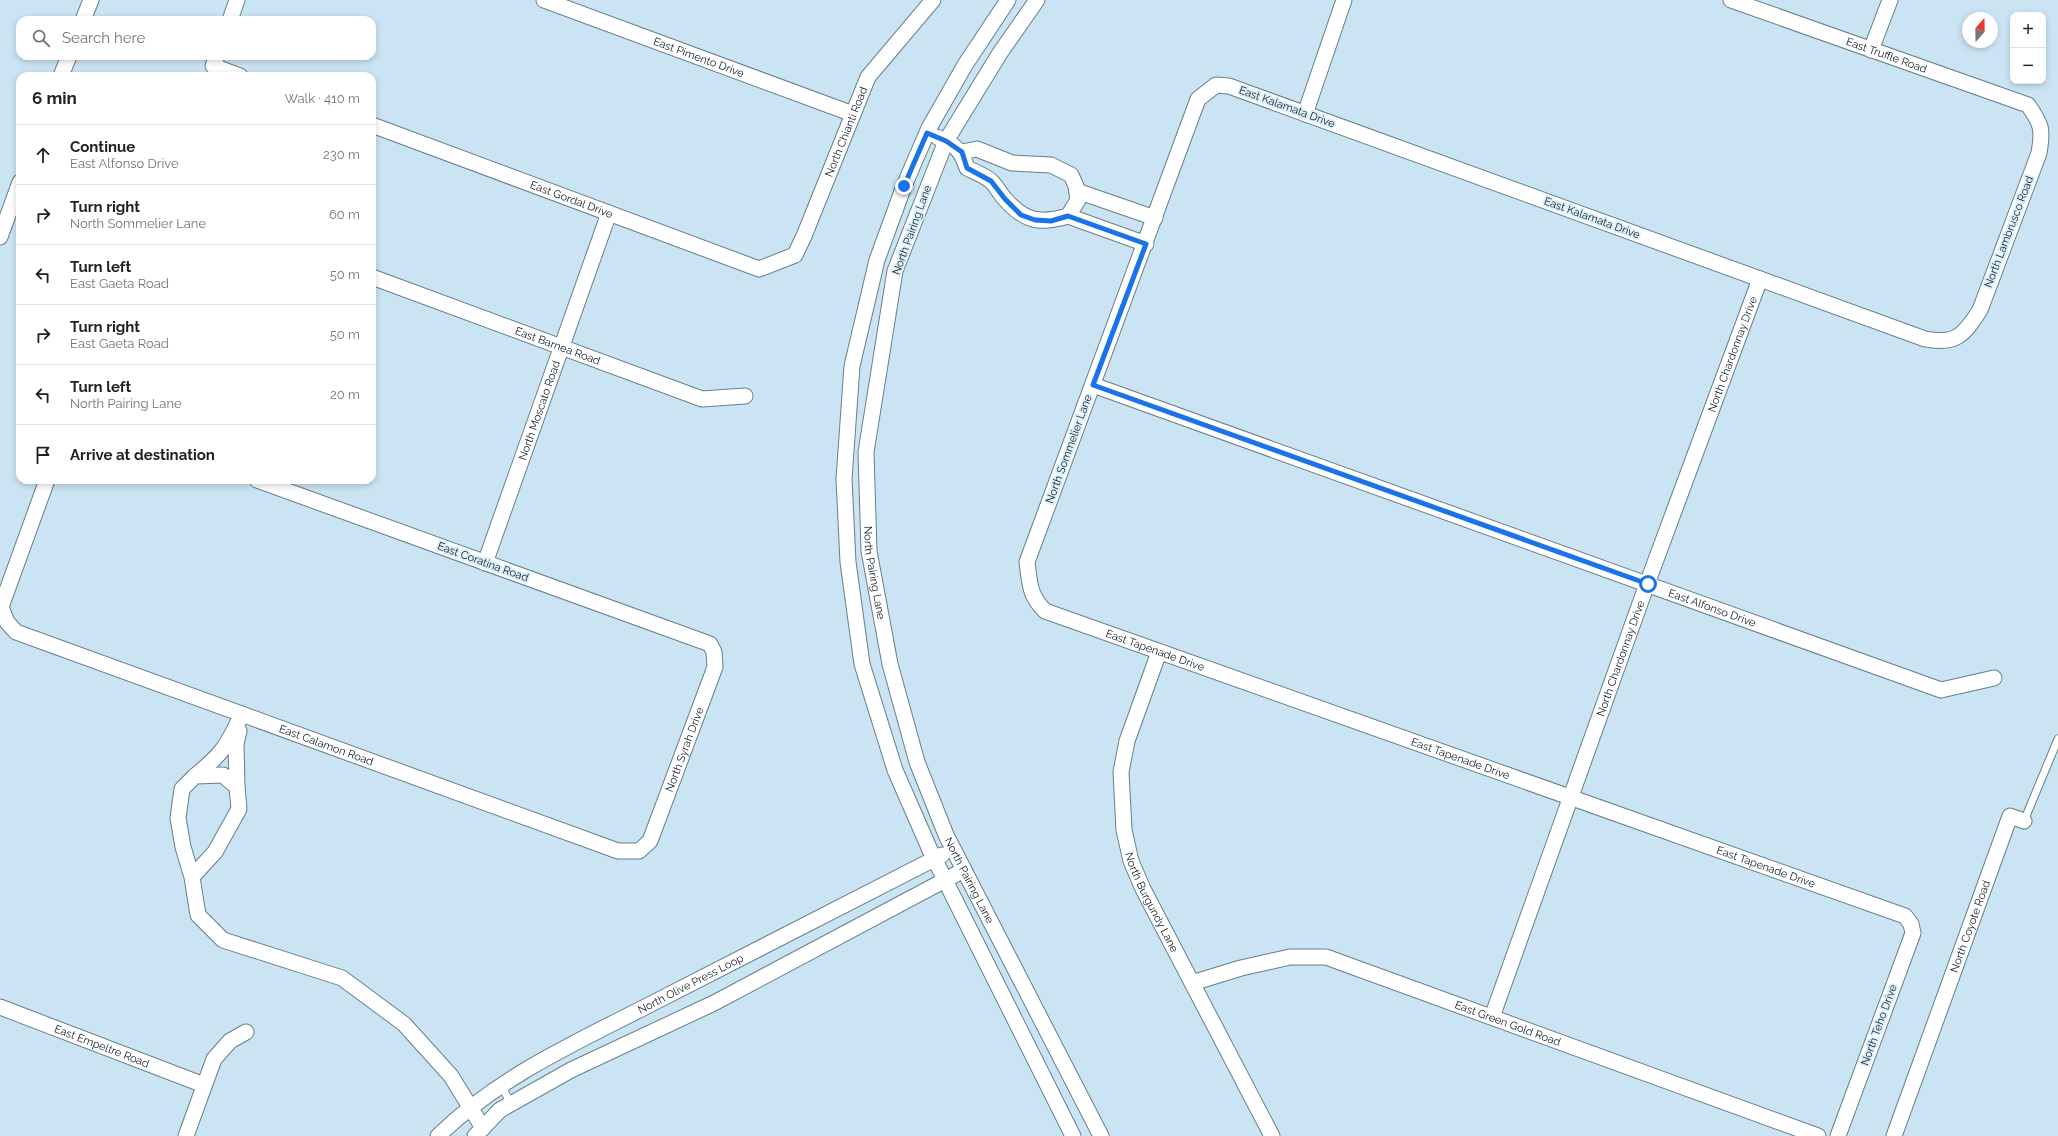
<!DOCTYPE html>
<html lang="en">
<head>
<meta charset="utf-8">
<style>
	:root { --surface:#fff; --page:#f6f6f6; --text:#202124; --muted:#757577; --line:#e0e0e0 }
	body { margin:0; font-family:Raleway,sans-serif; background:var(--page); color:var(--text) }
	.controls { position:absolute; right:12px; top:12px; display:grid; overflow:hidden; border-radius:8px; box-shadow:0 2px 6px #0003 }
	.controls button { width:36px; height:36px; display:grid; place-items:center; padding:0; border:0; border-bottom:1px solid var(--line); background:var(--surface); color:var(--text); font:20px sans-serif }
	.compass { position:absolute; left:1962px; top:12px; width:36px; height:36px; border-radius:50%; background:var(--surface); box-shadow:0 2px 6px #0003; rotate:20deg }
	.stop { position:absolute; width:12px; height:12px; margin:-9px; border:3px solid #1a73e8; border-radius:50%; background:#fff }
	.stop.end { background:#1a73e8; border-color:#fff; box-shadow:0 1px 4px #0008 }
	.list { margin:0; padding:0; list-style:none }
	h2 { display:flex; justify-content:space-between; align-items:center; height:52px; margin:0; padding:0 16px; font-size:17px }
	h2 small { font-size:13px; font-weight:400; color:var(--muted) }
	.list li { display:grid; grid-template-columns:26px 1fr auto; gap:12px; align-items:center; box-sizing:border-box; height:60px; padding:0 16px; border-top:1px solid var(--line) }
	.list b { display:block; font-size:15px; white-space:nowrap }
	.list p { margin:0; font-size:13px; white-space:nowrap; color:var(--muted) }
	.list em { font-size:13px; font-style:normal; color:var(--muted) }
	.icon { flex:none; width:22px; height:22px; fill:none; stroke:currentColor; stroke-width:2; stroke-linecap:round; stroke-linejoin:round }
	.map { position:relative; flex:none; width:2058px; height:1136px; overflow:hidden }
	.search { position:absolute; background:var(--surface); box-shadow:0 2px 6px #0003; left:16px; top:16px; width:360px; height:44px; display:flex; align-items:center; gap:10px; box-sizing:border-box; padding:0 14px; border-radius:12px; color:var(--muted); font-size:15px }
	.panel { position:absolute; background:var(--surface); box-shadow:0 2px 6px #0003; left:16px; top:72px; width:360px; height:412px; border-radius:12px }
	.map>svg:first-child { display:block }
	.lines { fill:none; stroke-linecap:round; stroke-linejoin:round }
	.lane-casing { stroke:#677e8b; stroke-width:9 }
	.street-casing { stroke:#677e8b; stroke-width:17 }
	.lane { stroke:#fff; stroke-width:7 }
	.street { stroke:#fff; stroke-width:15 }
	.route { stroke:#1a73e8; stroke-width:5 }
	.labels { text-anchor:middle; dominant-baseline:central; stroke-width:4; stroke-linejoin:round; paint-order:stroke }
	.street-label { font-size:11px; fill:#151e24; stroke:#dcf0fc }
</style>
</head>
<body>
<div class="map">
<svg width="2058" height="1136" viewBox="0 0 2058 1136">
	<rect width="100%" height="100%" fill="#cbe4f3"/>
	<g class="lines">
		<defs>
			<path id="lane" d="M 2024,821 L 2058,739
				M 501,1085 L 511,1104"/>
			<g id="street">
				<path id="s1" d="M 544,0 L 853,114"/>
				<path d="M 1008,0 L 965,65 L 929,128 L 904,186 L 877,260 L 852,366 L 844,479 L 848,562 L 862,664 L 895,770 L 930,850 L 1073,1136"/>
				<path id="s2" d="M 1037,0 L 1000,53 L 946,141 L 895,271 L 866,452 L 869,551 L 890,664 L 917,762 L 946,835 L 1101,1136"/>
				<path id="s3" d="M 1731,0 L 2028,105 C 2042,125 2043,129 2039,153 L 1980,310 C 1964,335 1956,345 1925,339 L 1229,86 L 1216,85 L 1198,99 L 1027,562 C 1030,584 1029,595 1045,611 L 1905,916 L 1911,924 L 1913,933 L 1838,1136"/>
				<path d="M 83,20 L 91,0"/>
				<path d="M 230,20 L 237,0"/>
				<path d="M 1871,50 L 1890,0"/>
				<path d="M 217,56 L 213,66 L 240,76"/>
				<path d="M 61,76 L 69,56"/>
				<path d="M 1305,114 L 1344,0"/>
				<path id="s4" d="M 372,125 L 759,269 L 795,255 L 804,236 L 868,77 L 933,0"/>
				<path d="M 937,137 C 956,145 961,150 967,168 C 975,172 986,176 992,182 C 997,187 1000,194 1005,199 C 1025,222 1040,224 1068,216 L 1078,200 L 1076,186 L 1071,175 L 1051,165 L 1012,163 L 977,149 L 962,152"/>
				<path d="M 1077,191 L 1155,218"/>
				<path d="M 1068,216 L 1146,244"/>
				<path d="M 0,237 L 20,182"/>
				<path id="s5" d="M 372,277 L 702,399 L 745,396"/>
				<path id="s6" d="M 1093,385 L 1941,690 L 1994,678"/>
				<path id="s7" d="M 47,480 L 1,607 L 7,622 L 16,632 L 618,851 L 639,851 L 650,841 L 715,667 L 714,652 L 710,644 L 257,480"/>
				<path id="s8" d="M 485,563 L 609,213"/>
				<path id="s9" d="M 1159,652 L 1127,741 L 1121,772 L 1124,830 L 1131,861 L 1143,889 L 1272,1136"/>
				<path d="M 195,776 C 223,753 227,746 242,714"/>
				<path d="M 237,787 L 236,744 L 239,731"/>
				<path d="M 192,877 L 215,852 L 239,809 L 237,787 L 223,775 L 195,776 L 182,789 L 178,818 L 183,847 L 192,877 L 198,915 L 223,940 L 342,978 L 404,1024 L 451,1076 L 483,1128"/>
				<path id="s10" d="M 1192,983 L 1241,968 L 1290,957 L 1326,957 L 1818,1136"/>
				<path id="s11" d="M 0,1007 L 204,1085"/>
				<path id="s12" d="M 1492,1017 L 1647,584 L 1760,279"/>
				<path d="M 186,1136 L 214,1059 L 230,1041 L 246,1032"/>
				<path id="s13" d="M 438,1136 C 498,1077 577,1042 651,1004 C 748,954 845,904 942,855"/>
				<path d="M 475,1136 L 500,1110 L 571,1070 L 714,1003 L 964,870"/>
				<path id="s14" d="M 1894,1136 L 2010,816 L 2024,821"/>
			</g>
		</defs>
		<use href="#lane" class="lane-casing"/>
		<use href="#street" class="street-casing"/>
		<use href="#lane" class="lane"/>
		<use href="#street" class="street"/>
	</g>
	<g class="lines">
		<path class="route" d="M 904,186 L 927,133 L 946,141 L 962,152 L 967,168 L 991,181 L 1005,199 L 1021,215 L 1035,220 L 1051,221 L 1068,216 L 1146,244 L 1093,385 L 1648,584"/>
	</g>
	<g class="labels">
		<g class="street-label">
			<text stroke="none"><textPath href="#s3" startOffset="165">East Truffle Road</textPath></text>
			<text stroke="none"><textPath href="#s1" startOffset="165">East Pimento Drive</textPath></text>
			<text transform="translate(1287 107) rotate(20)">East Kalamata Drive</text>
			<text stroke="none"><textPath href="#s4" startOffset="585">North Chianti Road</textPath></text>
			<text stroke="none"><textPath href="#s4" startOffset="213">East Gordal Drive</textPath></text>
			<text transform="translate(1592 218) rotate(20)">East Kalamata Drive</text>
			<text transform="translate(912 230) rotate(-70)">North Pairing Lane</text>
			<text transform="translate(2009 232) rotate(-69)">North Lambrusco Road</text>
			<text stroke="none"><textPath href="#s5" startOffset="198">East Barnea Road</textPath></text>
			<text stroke="none"><textPath href="#s12" startOffset="705">North Chardonnay Drive</textPath></text>
			<text stroke="none"><textPath href="#s8" startOffset="162">North Moscato Road</textPath></text>
			<text transform="translate(1069 449) rotate(-70)">North Sommelier Lane</text>
			<text transform="translate(483 562) rotate(20)">East Coratina Road</text>
			<text stroke="none"><textPath href="#s2" startOffset="612">North Pairing Lane</textPath></text>
			<text stroke="none"><textPath href="#s6" startOffset="658">East Alfonso Drive</textPath></text>
			<text stroke="none"><textPath href="#s3" startOffset="2043">East Tapenade Drive</textPath></text>
			<text stroke="none"><textPath href="#s12" startOffset="381">North Chardonnay Drive</textPath></text>
			<text stroke="none"><textPath href="#s7" startOffset="495">East Calamon Road</textPath></text>
			<text stroke="none"><textPath href="#s7" startOffset="939">North Syrah Drive</textPath></text>
			<text stroke="none"><textPath href="#s3" startOffset="2367">East Tapenade Drive</textPath></text>
			<text stroke="none"><textPath href="#s3" startOffset="2691">East Tapenade Drive</textPath></text>
			<text stroke="none"><textPath href="#s2" startOffset="936">North Pairing Lane</textPath></text>
			<text stroke="none"><textPath href="#s9" startOffset="262">North Burgundy Lane</textPath></text>
			<text stroke="none"><textPath href="#s14" startOffset="223">North Coyote Road</textPath></text>
			<text stroke="none"><textPath href="#s13" startOffset="296">North Olive Press Loop</textPath></text>
			<text stroke="none"><textPath href="#s10" startOffset="331">East Green Gold Road</textPath></text>
			<text transform="translate(1879 1025) rotate(-70)">North Teho Drive</text>
			<text stroke="none"><textPath href="#s11" startOffset="109">East Empeltre Road</textPath></text>
		</g>
	</g>
</svg>
<div class="controls">
<button>+</button>
<button>−</button>
</div>
<svg class="compass" viewBox="-18 -18 36 36"><path d="M0-13l5 13h-10z" fill="#e53935"/><path d="M0 13l5-13h-10z" fill="#757577"/></svg>
<div class="stop" style="left:1648px;top:584px"></div>
<div class="stop end" style="left:904px;top:186px"></div>
<div class="search"><svg class="icon" aria-label="search" viewBox="0 0 24 24"><circle cx="10" cy="10" r="6"/><path d="M15 15l6 6"/></svg>Search here</div>
<section class="panel">
<h2>6 min<small>Walk · 410 m</small></h2>
<ul class="list">
<li><svg class="icon" aria-label="ahead" viewBox="0 0 24 24"><path d="M12 20V5M6 11l6-6 6 6"/></svg><div><b>Continue</b><p>East Alfonso Drive</p></div><em>230 m</em></li>
<li><svg class="icon" aria-label="right" viewBox="0 0 24 24"><path d="M7 20v-9h11M14 6l5 5-5 5"/></svg><div><b>Turn right</b><p>North Sommelier Lane</p></div><em>60 m</em></li>
<li><svg class="icon" aria-label="left" viewBox="0 0 24 24"><path d="M17 20v-9H6M10 6l-5 5 5 5"/></svg><div><b>Turn left</b><p>East Gaeta Road</p></div><em>50 m</em></li>
<li><svg class="icon" aria-label="right" viewBox="0 0 24 24"><path d="M7 20v-9h11M14 6l5 5-5 5"/></svg><div><b>Turn right</b><p>East Gaeta Road</p></div><em>50 m</em></li>
<li><svg class="icon" aria-label="left" viewBox="0 0 24 24"><path d="M17 20v-9H6M10 6l-5 5 5 5"/></svg><div><b>Turn left</b><p>North Pairing Lane</p></div><em>20 m</em></li>
<li><svg class="icon" aria-label="arrive" viewBox="0 0 24 24"><path d="M6 21V4h12l-3 4 3 4H6"/></svg><div><b>Arrive at destination</b></div></li>
</ul>
</section>
</div>
</body>
</html>
